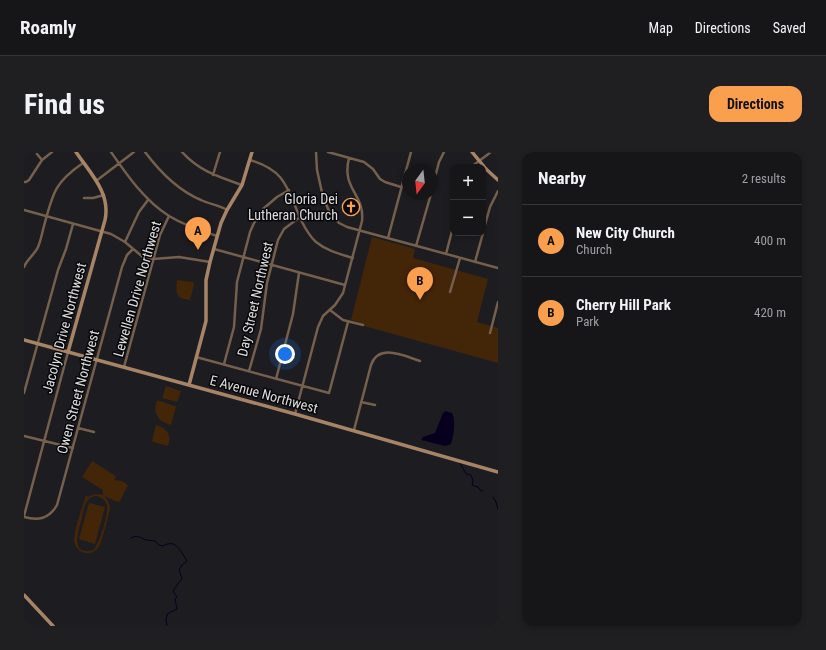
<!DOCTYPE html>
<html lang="en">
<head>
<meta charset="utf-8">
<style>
	:root { --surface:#161619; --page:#1f1f22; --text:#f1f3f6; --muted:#9e9fa2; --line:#353538; --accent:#fa9f4e }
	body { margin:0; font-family:"Roboto Condensed",sans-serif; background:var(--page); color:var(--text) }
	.controls { position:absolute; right:12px; top:12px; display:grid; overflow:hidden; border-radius:8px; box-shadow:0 2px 6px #0003 }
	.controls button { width:36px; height:36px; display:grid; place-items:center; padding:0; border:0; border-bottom:1px solid var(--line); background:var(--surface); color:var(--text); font:20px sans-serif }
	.compass { position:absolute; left:378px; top:12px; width:36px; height:36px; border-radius:50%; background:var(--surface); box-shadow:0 2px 6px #0003; rotate:195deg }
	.you { position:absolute; left:261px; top:202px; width:14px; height:14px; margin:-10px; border:3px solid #fff; border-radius:50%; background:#1a73e8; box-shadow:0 0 0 6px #1a73e833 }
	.badge { display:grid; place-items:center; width:26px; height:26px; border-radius:50%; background:var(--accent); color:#111; font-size:13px; font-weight:700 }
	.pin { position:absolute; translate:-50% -33px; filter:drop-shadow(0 1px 2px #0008) }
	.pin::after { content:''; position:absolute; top:21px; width:14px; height:12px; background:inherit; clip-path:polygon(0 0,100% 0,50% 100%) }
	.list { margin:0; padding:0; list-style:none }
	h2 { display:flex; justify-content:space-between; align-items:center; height:52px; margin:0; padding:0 16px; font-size:17px }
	h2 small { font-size:13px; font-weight:400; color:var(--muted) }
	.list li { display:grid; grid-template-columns:26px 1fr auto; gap:12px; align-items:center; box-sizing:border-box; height:72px; padding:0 16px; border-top:1px solid var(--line) }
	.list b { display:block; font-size:15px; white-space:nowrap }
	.list p { margin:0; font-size:13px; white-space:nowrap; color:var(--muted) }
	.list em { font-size:13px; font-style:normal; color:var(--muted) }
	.map { position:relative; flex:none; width:474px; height:474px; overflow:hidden; border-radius:12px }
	header { display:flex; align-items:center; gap:24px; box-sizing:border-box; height:56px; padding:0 20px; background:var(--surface); border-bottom:1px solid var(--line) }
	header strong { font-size:19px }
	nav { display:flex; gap:22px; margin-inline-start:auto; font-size:14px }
	.intro { display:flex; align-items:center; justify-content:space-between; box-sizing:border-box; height:96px; padding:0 24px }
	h1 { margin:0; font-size:28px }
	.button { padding:10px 18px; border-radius:12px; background:var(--accent); color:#111; font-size:14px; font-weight:700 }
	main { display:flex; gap:24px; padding:0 24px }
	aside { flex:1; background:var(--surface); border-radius:12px; box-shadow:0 2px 6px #0003 }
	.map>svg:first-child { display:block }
	.green { fill:#432508; fill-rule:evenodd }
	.water { fill:#06001e }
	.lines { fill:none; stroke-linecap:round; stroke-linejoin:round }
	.stream { stroke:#06001e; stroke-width:1 }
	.street { stroke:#755f4d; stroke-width:2.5 }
	.secondary { stroke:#a88467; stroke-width:3.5 }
	.labels { text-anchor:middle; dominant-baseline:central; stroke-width:3; stroke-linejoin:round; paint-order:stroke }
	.poi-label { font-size:14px; fill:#dddde0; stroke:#070709; text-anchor:end }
	.street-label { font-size:14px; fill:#dddde0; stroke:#070709 }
</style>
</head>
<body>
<header>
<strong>Roamly</strong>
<nav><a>Map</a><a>Directions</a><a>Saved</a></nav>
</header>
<div class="intro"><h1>Find us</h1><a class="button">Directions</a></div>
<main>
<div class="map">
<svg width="474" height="474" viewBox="0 0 474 474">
	<rect width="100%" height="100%" fill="#1d1d21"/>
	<path class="green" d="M 348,85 L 391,97 L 389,106 L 464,127 L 453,170 L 474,176 L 474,211 L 340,174 L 340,172 L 327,168 Z
		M 153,128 L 169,130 L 170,133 L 166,148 C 151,147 152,140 153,128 Z
		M 142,234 L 157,239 L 153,250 L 138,246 Z
		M 133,248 L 151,254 L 152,255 L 147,273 C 133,269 129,262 133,248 Z
		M 132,273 C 143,276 148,283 144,294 L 130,290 L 128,289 Z
		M 68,309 L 92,324 L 90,328 L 98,329 L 104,333 L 96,349 L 94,350 L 80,344 C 83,347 85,350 86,355 C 86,360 77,393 74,396 C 65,407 49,399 50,386 C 52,372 58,357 62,343 L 64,345 L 71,342 L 79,343 L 79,338 L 58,325 ZM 72,344 C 78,345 82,348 83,354 C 85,361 75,393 69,398 C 45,405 55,377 58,366 C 59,361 60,352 64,348 C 66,345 69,344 72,344 Z
		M 65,351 L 81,355 L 71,392 L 55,387 Z"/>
	<path class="water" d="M 421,259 L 428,261 C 432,269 430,283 427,292 L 421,294 L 397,288 L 399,285 L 411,281 L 419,261 Z"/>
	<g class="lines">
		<path class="stream" d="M 436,311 L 442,322 L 447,323 L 449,329 L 448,333 L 454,335 L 456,338 L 459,339
			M 469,345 L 472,350 L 474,357
			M 107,386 C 113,383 115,385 120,387 C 123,389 128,388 131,389 L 135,393 L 139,394 C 152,386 157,400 163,409 L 158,413 L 155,418 L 158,426 L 149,439 L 153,445 L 151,447 C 151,451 153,453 153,457 L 143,462 L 142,469 L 143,474"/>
		<path class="street" d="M 87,0 C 103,23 120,48 145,64 C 160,73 177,79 193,84
			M 121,0 C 136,20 153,38 177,48 C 185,52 195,53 203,58
			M 158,0 C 175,19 195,25 218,33
			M 292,0 L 293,18 L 299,45 L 305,59 L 315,71 L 323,75 L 345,81 L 474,116
			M 304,0 L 340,10 L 349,17 L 356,27 L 361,30 L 377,35
			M 13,2 L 18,8
			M 226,8 C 263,19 263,37 277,68 C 281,76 285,84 292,90 C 303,99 316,102 329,106
			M 447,15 L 467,0
			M 189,23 L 196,0
			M 72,29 L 110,0
			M 0,30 L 2,30 L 5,28 L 18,8 L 28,0
			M 408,37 L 415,10 L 420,0
			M 60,46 L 69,46 L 80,43
			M 0,58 L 87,82 L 101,90 L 120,106 L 129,107 L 155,105 L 186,110
			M 459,80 L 466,55 L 474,39
			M 364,86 L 387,0
			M 101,90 L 115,60 L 124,48
			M 392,94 L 407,42
			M 190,97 L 321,133
			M 422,102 L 429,75
			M 451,110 L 459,81
			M 0,115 C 3,107 11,102 14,95 C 17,88 18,81 20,74 C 29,41 30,31 59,11
			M 426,140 L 436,106
			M 306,158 L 319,168 L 339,173
			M 466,181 L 474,150
			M 172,205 L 305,241 L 324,170
			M 200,212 L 210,175 L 213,130 L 226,80 L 230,71 L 239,57 L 253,45 L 265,38
			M 100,215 L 136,83 L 145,64
			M 225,219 L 237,177 L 243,131 L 254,88 L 260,77 L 276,65
			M 252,227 L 269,162 L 275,121
			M 0,241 L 34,118 L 42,97 L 49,72
			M 337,250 L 351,253
			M 271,262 L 294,175 L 299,164 L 311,153 L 319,141 L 338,69 C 341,42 317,37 325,6
			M 54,276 L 70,280
			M 330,278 L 347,213 C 355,191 380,204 396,209
			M 0,284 L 49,296
			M 0,364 L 44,200
			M 0,365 C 14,369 25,367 33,353 L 98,115 L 103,103 L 109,97"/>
		<path class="secondary" d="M 448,0 L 462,17 L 474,28
			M 0,188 L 271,262 L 474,320
			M 44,200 L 81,68 C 87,41 66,21 52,0
			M 165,233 L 182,169 L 182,128 L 186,110 L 197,71 L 203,58 L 218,33 L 228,0
			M 0,443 L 29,474"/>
	</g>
	<defs>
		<symbol id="church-ring" viewBox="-11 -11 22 22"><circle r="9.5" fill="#070709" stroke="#fa9f4e" stroke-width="1.5"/><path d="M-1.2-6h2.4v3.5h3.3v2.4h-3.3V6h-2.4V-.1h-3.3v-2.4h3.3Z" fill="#fa9f4e"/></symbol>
	</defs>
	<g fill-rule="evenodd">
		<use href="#church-ring" x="317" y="45" width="20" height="20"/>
	</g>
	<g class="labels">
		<g class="poi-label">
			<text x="314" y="47">Gloria Dei<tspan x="314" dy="16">Lutheran Church</tspan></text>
		</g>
		<g class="street-label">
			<text transform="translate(113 137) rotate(-74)">Lewellen Drive Northwest</text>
			<text transform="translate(231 147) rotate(-77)">Day Street Northwest</text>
			<text transform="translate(40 176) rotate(-75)">Jacolyn Drive Northwest</text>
			<text transform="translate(54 240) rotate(-75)">Owen Street Northwest</text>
			<text transform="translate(240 242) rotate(15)">E Avenue Northwest</text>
		</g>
	</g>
</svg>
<div class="controls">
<button>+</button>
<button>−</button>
</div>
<svg class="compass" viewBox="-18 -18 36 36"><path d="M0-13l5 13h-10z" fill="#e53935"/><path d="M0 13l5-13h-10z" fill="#9e9fa2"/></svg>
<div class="you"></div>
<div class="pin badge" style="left:174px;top:98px">A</div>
<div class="pin badge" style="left:396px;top:148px">B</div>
</div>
<aside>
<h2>Nearby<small>2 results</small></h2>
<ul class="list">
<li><span class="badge">A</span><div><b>New City Church</b><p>Church</p></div><em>400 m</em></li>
<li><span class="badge">B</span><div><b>Cherry Hill Park</b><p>Park</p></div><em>420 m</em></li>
</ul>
</aside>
</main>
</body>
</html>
